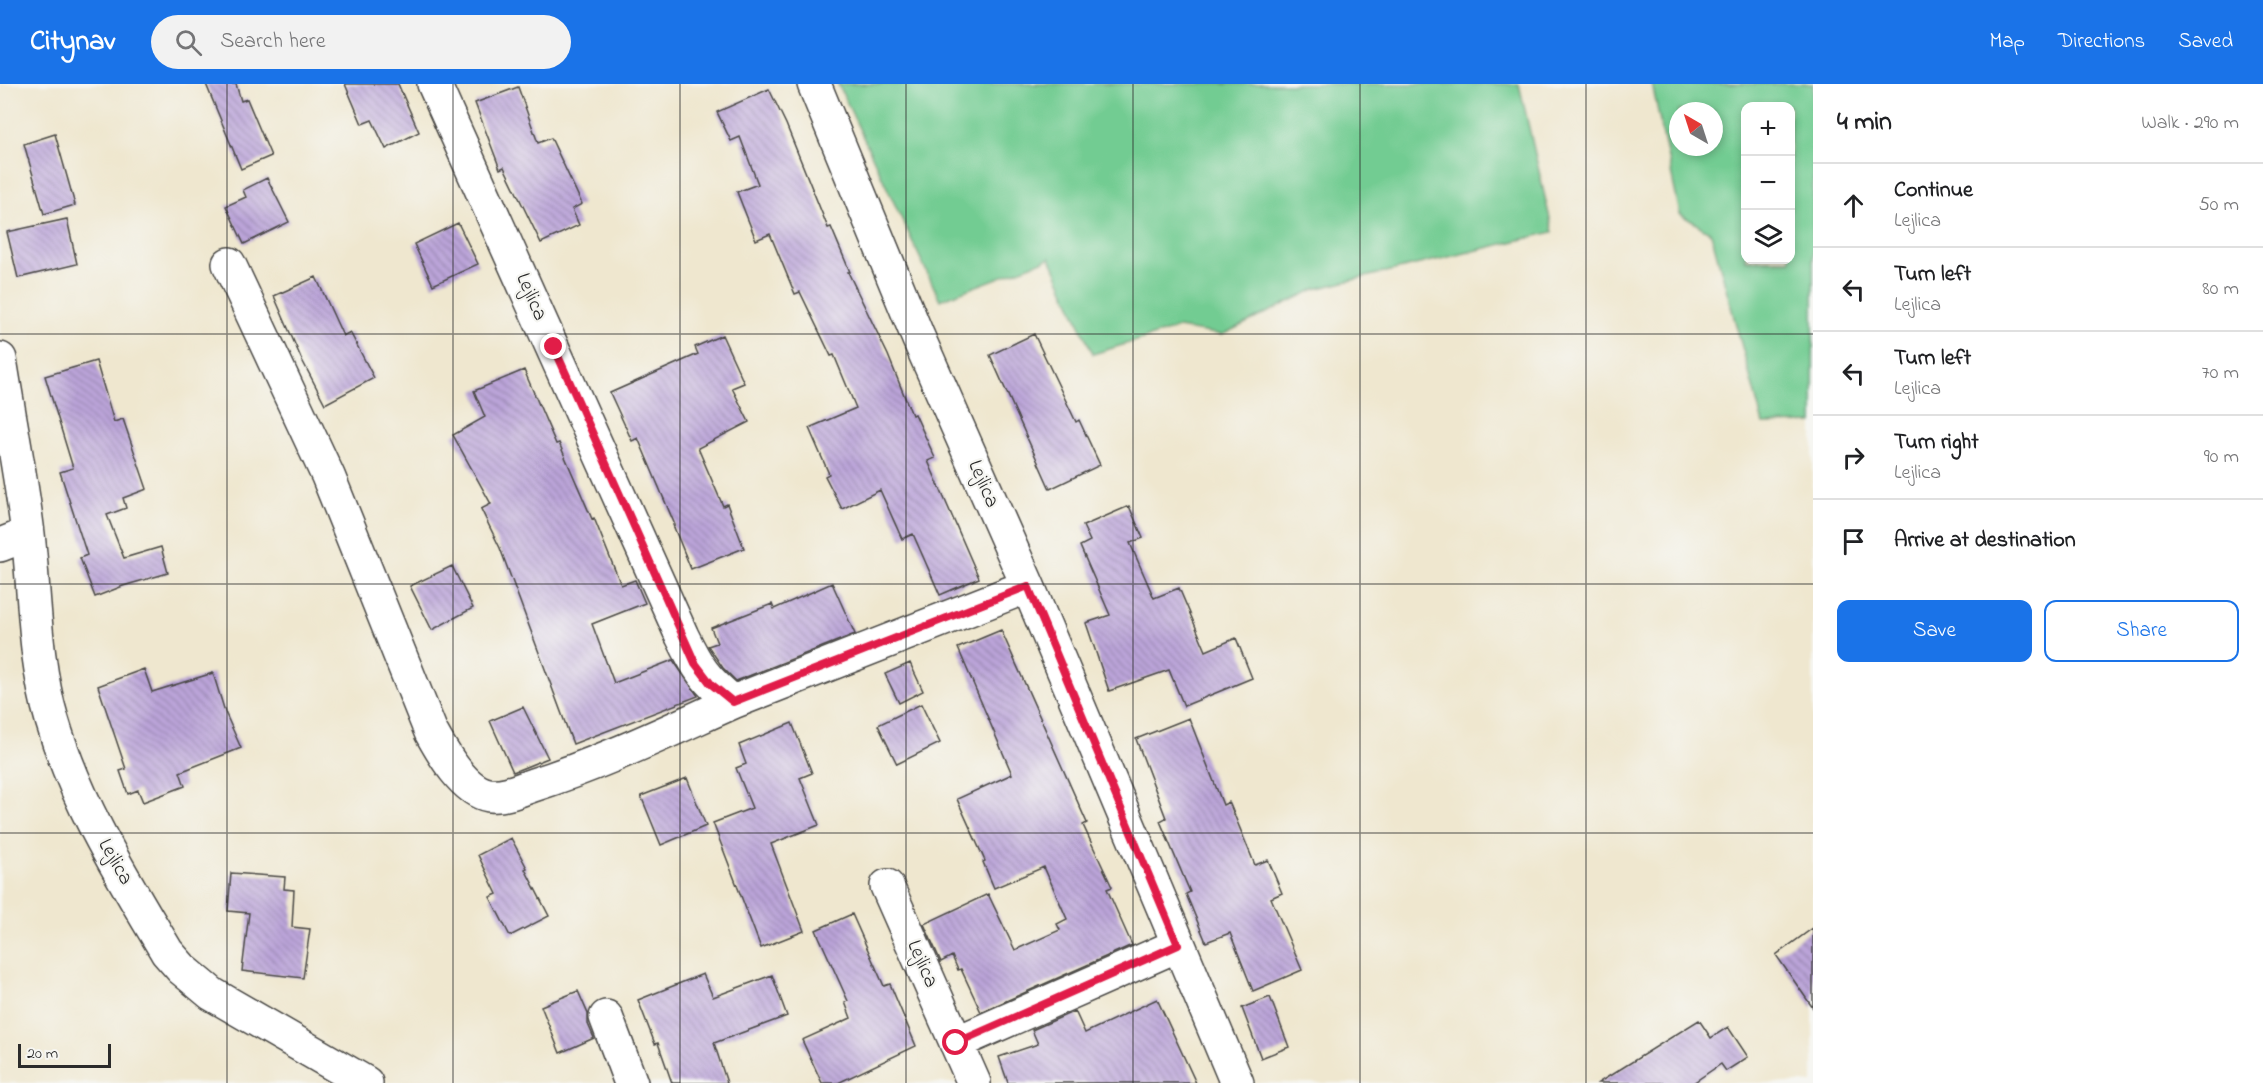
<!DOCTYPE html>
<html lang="en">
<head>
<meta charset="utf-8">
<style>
	:root { --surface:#fff; --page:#f2f2f2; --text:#202124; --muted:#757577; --line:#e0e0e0; --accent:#1a73e8 }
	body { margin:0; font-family:"Indie Flower",sans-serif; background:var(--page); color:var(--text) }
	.controls { position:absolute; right:18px; top:18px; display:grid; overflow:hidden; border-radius:12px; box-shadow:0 3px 9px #0003 }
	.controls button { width:54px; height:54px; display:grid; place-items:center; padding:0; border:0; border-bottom:2px solid var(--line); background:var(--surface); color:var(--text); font:30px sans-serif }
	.compass { position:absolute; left:1669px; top:18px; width:54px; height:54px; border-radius:50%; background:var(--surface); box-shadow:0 3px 9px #0003; rotate:321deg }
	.scale { position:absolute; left:18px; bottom:15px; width:93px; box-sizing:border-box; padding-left:6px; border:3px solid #2b2b2b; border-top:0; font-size:16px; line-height:21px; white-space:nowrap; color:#2b2b2b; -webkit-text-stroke:4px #f6f6f2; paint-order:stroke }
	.stop { position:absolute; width:18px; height:18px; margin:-14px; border:4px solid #e11d48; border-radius:50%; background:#fff }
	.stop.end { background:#e11d48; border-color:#fff; box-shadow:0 2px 6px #0008 }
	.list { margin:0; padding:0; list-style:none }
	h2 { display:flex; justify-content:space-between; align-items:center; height:78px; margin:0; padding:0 24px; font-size:26px }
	h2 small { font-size:20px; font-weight:400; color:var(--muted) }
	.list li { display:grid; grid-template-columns:39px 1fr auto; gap:18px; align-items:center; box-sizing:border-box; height:84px; padding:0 24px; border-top:2px solid var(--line) }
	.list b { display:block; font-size:22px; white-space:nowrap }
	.list p { margin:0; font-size:20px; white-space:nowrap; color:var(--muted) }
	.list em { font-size:20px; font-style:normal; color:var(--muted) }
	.actions { display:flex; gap:12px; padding:18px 24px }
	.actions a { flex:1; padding:14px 0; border:2px solid var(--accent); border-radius:12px; text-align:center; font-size:21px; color:var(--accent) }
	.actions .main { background:var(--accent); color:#fff }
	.icon { flex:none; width:33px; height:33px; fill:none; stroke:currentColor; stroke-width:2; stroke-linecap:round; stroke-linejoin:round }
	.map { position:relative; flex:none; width:1813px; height:999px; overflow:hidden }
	header { display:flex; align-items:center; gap:36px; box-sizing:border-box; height:84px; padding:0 30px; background:var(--accent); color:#fff }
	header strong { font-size:28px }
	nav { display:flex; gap:33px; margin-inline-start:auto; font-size:21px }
	.search { width:420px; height:54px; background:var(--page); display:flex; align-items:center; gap:15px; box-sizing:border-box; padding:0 21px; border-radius:33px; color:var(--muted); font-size:22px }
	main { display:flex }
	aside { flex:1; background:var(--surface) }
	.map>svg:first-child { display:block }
	.grass { fill:#72cc92; stroke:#4e7c5e; stroke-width:1.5; fill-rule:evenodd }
	.building { fill:url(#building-back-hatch) }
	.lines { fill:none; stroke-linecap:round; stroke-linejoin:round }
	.minor-casing { stroke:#484744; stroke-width:36 }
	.minor { stroke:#fff; stroke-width:33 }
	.route { stroke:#e11d48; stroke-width:8 }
	.grid { fill:none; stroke:#2b2b2b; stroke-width:1.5; stroke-opacity:0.55 }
	.labels { text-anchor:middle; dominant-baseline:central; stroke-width:4.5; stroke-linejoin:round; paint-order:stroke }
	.street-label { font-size:21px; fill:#2b2b2b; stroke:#f6f6f2 }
</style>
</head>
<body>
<header>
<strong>Citynav</strong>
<div class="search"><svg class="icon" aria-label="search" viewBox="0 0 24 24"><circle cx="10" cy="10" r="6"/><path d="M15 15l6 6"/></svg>Search here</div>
<nav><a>Map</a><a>Directions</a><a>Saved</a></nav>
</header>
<main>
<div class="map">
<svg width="1813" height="999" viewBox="0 0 1813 999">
	<defs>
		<pattern id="building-back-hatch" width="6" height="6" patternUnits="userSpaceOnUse" patternTransform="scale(1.5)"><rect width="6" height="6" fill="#bba4d9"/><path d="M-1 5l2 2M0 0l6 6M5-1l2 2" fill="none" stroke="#9886b0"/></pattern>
	</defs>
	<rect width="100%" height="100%" fill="#f6f6f2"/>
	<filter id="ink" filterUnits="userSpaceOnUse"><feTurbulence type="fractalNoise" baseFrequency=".0167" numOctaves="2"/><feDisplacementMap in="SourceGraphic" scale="12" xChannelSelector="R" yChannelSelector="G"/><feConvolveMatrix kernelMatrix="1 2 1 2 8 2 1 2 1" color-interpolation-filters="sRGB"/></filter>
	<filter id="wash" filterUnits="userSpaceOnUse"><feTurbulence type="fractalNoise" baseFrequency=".008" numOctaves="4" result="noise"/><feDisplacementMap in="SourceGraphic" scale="24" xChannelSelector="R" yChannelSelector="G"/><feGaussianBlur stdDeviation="1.35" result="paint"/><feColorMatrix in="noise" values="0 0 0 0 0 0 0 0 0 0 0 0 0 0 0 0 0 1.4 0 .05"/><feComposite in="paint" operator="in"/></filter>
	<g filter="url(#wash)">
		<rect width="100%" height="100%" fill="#efe7cf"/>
		<path class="grass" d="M 838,0 L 1519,0 L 1553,148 L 1315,205 L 1222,251 L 1178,244 L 1093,270 L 1050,174 L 940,216 Z
			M 1652,0 L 1813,0 L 1813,339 L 1763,340 L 1711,149 L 1680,130 ZM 1746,22 L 1790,22 L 1790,176 L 1746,176 ZM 1678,27 L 1714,27 L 1714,63 L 1678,63 Z"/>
		<g id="blocks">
			<path class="building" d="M 206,0 L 236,0 L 241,17 L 247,15 L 271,72 L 241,85 Z
				M 345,0 L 398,0 L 419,48 L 386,65 L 372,36 L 362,40 Z
				M 518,3 L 538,59 L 551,54 L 582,120 L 572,125 L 579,141 L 541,159 L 504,83 L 500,85 L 475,19 Z
				M 769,5 L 786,40 L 828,144 L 831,143 L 850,188 L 848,188 L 888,271 L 912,331 L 915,330 L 935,374 L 928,377 L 979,494 L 940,511 L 913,450 L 902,455 L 880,406 L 842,425 L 825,392 L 829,390 L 809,344 L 856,324 L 834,271 L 831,272 L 800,208 L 795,210 L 770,150 L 756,156 L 737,108 L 758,100 L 740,53 L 731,57 L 717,28 Z
				M 55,50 L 75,121 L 44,130 L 24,60 Z
				M 267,94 L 289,138 L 244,160 L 226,122 L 246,113 L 243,106 Z
				M 67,135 L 77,180 L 18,194 L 7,148 Z
				M 458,139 L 478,180 L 433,201 L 414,160 Z
				M 316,193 L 343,252 L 350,248 L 374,294 L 325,320 L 301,274 L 274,212 Z
				M 1034,250 L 1076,338 L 1079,336 L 1100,381 L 1050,405 L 990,271 Z
				M 722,251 L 744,299 L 732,304 L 749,338 L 698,364 L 723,422 L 727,420 L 744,464 L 691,485 L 673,441 L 675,441 L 638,354 L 632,357 L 610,309 L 698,270 L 695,263 Z
				M 96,277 L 114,338 L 123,335 L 147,405 L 123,414 L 126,424 L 107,431 L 124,474 L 161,463 L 168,489 L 123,502 L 95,513 L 80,474 L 87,471 L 60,388 L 73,384 L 45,292 Z
				M 524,286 L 556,360 L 559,359 L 592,435 L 594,434 L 621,501 L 635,496 L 645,519 L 592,540 L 614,599 L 673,576 L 698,612 L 573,660 L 500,464 L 481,425 L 491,420 L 453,351 L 485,333 L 474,307 Z
				M 1129,422 L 1143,454 L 1130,459 L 1154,514 L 1179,504 L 1206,567 L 1236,554 L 1252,594 L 1184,622 L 1169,586 L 1109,607 L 1086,539 L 1110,531 L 1080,462 L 1090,457 L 1083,442 Z
				M 452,482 L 473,524 L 432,546 L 410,502 Z
				M 832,499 L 855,550 L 736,597 L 723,584 L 708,562 L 717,559 L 711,544 L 772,520 L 774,525 Z
				M 1001,546 L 1087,739 L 1083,741 L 1112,803 L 1107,805 L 1132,861 L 981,928 L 961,885 L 958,886 L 952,872 L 941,878 L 924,840 L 988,810 L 1015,866 L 1060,846 L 1057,840 L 1067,835 L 1044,783 L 994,804 L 983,778 L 985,777 L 957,715 L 1012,690 L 958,564 Z
				M 910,579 L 923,607 L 899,619 L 885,590 Z
				M 144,585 L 152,608 L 213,589 L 225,628 L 241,664 L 180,688 L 185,702 L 143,718 L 138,706 L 128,710 L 120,687 L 126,685 L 98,602 Z
				M 921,620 L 940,659 L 897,680 L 878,641 Z
				M 523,623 L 548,674 L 513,688 L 490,637 Z
				M 1189,634 L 1223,721 L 1229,718 L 1255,781 L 1268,776 L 1282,809 L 1271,814 L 1302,886 L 1253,907 L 1230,849 L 1206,858 L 1186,810 L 1190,808 L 1160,737 L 1166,734 L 1136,655 Z
				M 792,639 L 812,689 L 800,694 L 819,741 L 771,760 L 804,847 L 761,864 L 713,739 L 752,724 L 736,684 L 746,680 L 739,661 Z
				M 687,694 L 706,742 L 661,761 L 641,712 Z
				M 511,754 L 527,784 L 525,785 L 549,832 L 510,852 L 490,813 L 497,810 L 478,771 Z
				M 231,789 L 285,793 L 284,805 L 294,806 L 292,843 L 310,845 L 303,894 L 242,887 L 249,829 L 228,827 Z
				M 852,830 L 884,902 L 890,900 L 916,962 L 838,999 L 822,999 L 802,956 L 851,934 L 845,918 L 848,917 L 816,846 Z
				M 1813,844 L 1813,924 L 1776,871 Z
				M 703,890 L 713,913 L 772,891 L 787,932 L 714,959 L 727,999 L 672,999 L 658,959 L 655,960 L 638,916 Z
				M 578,907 L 588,930 L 588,940 L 594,954 L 560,969 L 541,922 Z
				M 1270,913 L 1289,963 L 1261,974 L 1242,924 Z
				M 1157,915 L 1196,999 L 1008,999 L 999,973 L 1038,960 L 1032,946 L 1075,927 L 1085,949 Z
				M 1699,936 L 1711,954 L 1728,943 L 1748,973 L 1726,987 L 1721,980 L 1693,999 L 1598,999 Z"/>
		</g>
	</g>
	<g filter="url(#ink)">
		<use href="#blocks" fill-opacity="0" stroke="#484744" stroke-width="1.5"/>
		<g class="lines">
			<defs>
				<path id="minor" d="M 434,0 L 682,552 C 697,583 706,597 733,618 L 1028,502 L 1237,999
					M 814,0 L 918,253 L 1028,502
					M 229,180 L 328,392 L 431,648 C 442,668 464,707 489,711 C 504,713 519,706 533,701 C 602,679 668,647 733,618
					M 0,275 C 9,333 21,392 28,450 C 35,512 34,576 52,636 C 76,719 123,794 167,868 L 182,885 L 212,910 L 366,999
					M 0,461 L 28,450
					M 887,802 L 974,999
					M 606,933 L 631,999
					M 956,959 L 1178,861"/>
			</defs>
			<use href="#minor" class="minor-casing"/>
			<use href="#minor" class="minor"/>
		</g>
	</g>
	<g class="lines" filter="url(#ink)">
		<path class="route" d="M 554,263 L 695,579 L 711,600 L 733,618 L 1028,502 L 1178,861 L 956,959"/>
	</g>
	<path class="grid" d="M 227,0 L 227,999M 453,0 L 453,999M 680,0 L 680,999M 906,0 L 906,999M 1133,0 L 1133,999M 1360,0 L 1360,999M 1586,0 L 1586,999M 0,250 L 1813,250M 0,500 L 1813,500M 0,749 L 1813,749"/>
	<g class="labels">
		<g class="street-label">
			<text transform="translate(531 213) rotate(66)">Lejlica</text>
			<text transform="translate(983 400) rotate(66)">Lejlica</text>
			<text transform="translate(115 778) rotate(60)">Lejlica</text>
			<text transform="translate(922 880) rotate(66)">Lejlica</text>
		</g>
	</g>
</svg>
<div class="controls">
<button>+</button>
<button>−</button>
<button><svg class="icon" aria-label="layers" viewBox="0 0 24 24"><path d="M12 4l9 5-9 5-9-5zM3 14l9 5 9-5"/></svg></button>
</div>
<svg class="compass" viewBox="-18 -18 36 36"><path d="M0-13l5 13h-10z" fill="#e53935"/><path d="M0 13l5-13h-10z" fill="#757577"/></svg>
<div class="scale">20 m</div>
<div class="stop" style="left:956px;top:959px"></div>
<div class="stop end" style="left:554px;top:263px"></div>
</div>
<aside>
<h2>4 min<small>Walk · 290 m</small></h2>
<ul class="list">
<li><svg class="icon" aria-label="ahead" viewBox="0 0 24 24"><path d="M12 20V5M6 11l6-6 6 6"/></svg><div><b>Continue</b><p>Lejlica</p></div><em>50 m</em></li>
<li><svg class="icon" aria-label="left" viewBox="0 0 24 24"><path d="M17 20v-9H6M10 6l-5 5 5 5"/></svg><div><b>Turn left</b><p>Lejlica</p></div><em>80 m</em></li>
<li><svg class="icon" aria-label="left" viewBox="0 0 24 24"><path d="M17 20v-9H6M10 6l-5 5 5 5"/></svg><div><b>Turn left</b><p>Lejlica</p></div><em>70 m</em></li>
<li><svg class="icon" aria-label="right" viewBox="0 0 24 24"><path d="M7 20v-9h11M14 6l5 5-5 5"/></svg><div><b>Turn right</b><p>Lejlica</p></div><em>90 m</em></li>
<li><svg class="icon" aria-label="arrive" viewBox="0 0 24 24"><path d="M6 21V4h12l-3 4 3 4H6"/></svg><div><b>Arrive at destination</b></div></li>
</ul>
<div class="actions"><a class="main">Save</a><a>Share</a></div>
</aside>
</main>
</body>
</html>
